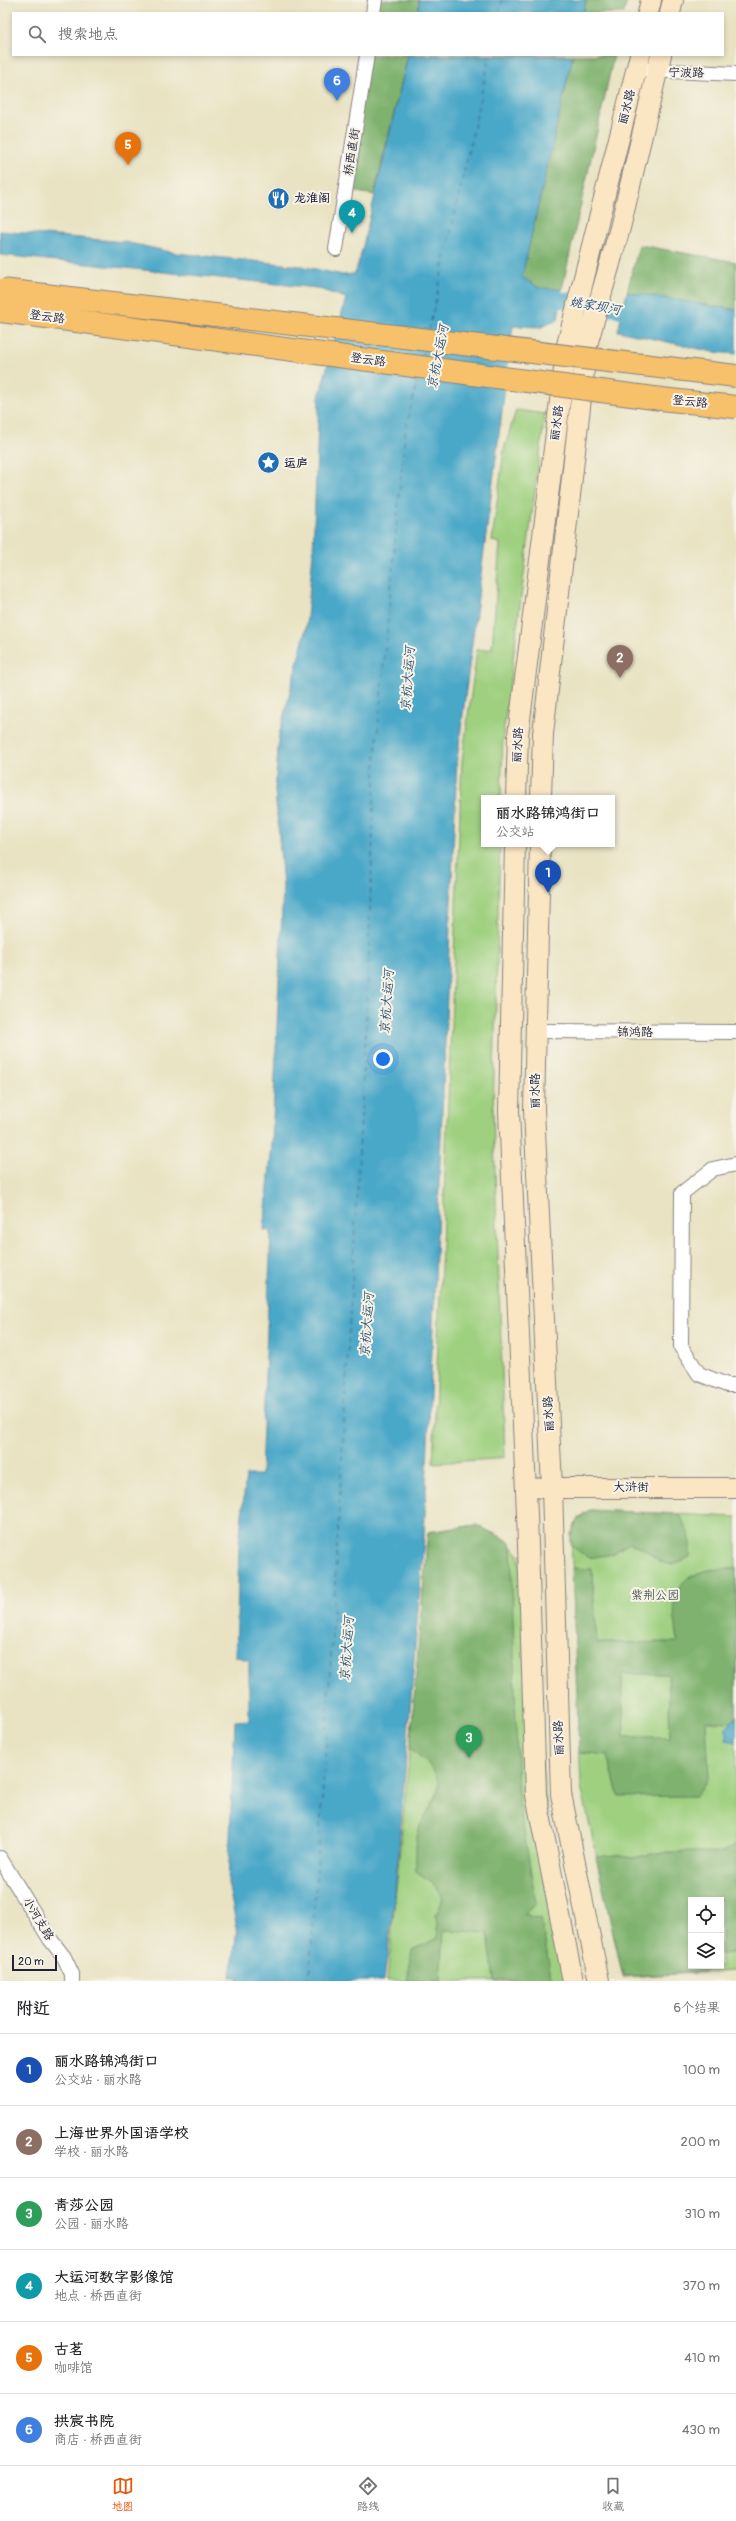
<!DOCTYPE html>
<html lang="zh">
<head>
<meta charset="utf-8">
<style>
	:root { --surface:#fff; --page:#f2f2f2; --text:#202124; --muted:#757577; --line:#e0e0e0; --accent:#ea580c }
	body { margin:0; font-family:Pangolin,"LXGW WenKai TC",sans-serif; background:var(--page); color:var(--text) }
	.controls { position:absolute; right:12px; bottom:12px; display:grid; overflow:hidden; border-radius:0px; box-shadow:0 2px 6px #0003 }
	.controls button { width:36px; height:36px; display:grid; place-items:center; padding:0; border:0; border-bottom:1px solid var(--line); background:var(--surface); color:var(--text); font:20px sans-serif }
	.scale { position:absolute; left:12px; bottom:10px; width:45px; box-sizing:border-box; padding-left:4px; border:2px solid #22223b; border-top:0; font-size:11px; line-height:14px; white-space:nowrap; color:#22223b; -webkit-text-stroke:3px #f7f3e8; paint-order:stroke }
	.you { position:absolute; left:383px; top:1059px; width:14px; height:14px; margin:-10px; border:3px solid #fff; border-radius:50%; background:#1a73e8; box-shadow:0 0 0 6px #1a73e833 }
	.badge { display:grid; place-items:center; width:26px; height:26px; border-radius:50%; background:var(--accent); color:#fff; font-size:13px; font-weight:700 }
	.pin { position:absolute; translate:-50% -33px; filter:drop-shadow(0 1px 2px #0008) }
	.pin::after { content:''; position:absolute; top:21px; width:14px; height:12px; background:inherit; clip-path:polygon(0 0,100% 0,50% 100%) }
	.popup { position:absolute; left:481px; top:795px; width:134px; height:52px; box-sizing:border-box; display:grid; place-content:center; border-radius:0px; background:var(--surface); filter:drop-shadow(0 1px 3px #0005); font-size:13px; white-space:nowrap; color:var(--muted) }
	.popup b { font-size:15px; color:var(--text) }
	.popup::after { content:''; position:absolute; left:50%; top:100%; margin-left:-8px; border:8px solid transparent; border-top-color:var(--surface) }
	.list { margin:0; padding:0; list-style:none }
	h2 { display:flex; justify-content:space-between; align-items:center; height:52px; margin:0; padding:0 16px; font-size:17px }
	h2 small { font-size:13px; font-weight:400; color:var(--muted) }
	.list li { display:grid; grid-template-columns:26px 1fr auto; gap:12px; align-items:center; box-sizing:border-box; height:72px; padding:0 16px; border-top:1px solid var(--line) }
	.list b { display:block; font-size:15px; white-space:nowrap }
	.list p { margin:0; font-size:13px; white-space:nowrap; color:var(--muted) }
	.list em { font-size:13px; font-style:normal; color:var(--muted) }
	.icon { flex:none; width:22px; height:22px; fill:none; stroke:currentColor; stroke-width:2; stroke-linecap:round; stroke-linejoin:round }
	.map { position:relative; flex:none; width:736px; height:1981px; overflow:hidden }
	.search { position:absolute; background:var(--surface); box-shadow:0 2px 6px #0003; left:12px; right:12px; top:12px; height:44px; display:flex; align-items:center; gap:10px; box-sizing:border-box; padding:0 14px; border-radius:0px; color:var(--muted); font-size:15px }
	.sheet { height:484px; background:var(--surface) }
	nav { display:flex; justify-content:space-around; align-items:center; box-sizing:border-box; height:56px; border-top:1px solid var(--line); background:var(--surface); font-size:11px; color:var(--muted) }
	nav a { display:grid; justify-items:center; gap:2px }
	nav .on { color:var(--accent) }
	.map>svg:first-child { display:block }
	.green { fill:#9fd080; stroke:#60795e; fill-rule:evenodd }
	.forest { fill:#7fb26e; stroke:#506a54; fill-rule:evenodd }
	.water { fill:#49a7c8; stroke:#366482 }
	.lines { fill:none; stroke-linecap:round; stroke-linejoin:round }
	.canal { stroke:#49a7c8; stroke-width:16 }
	.ferry { stroke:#325773; stroke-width:1; stroke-dasharray:5 4; stroke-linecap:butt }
	.street-casing { stroke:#86827f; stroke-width:16 }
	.secondary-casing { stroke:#86827f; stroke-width:22 }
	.street { stroke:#fff; stroke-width:14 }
	.secondary { stroke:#fbe6c4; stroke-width:20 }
	.primary-bridge-casing { stroke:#86827f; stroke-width:24; stroke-linecap:butt }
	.primary-bridge { stroke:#f6c16b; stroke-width:22 }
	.labels { text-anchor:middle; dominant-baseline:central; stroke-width:4; stroke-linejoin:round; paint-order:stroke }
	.street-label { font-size:12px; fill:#22223b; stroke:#f7f3e8 }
	.poi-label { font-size:12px; font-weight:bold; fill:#22223b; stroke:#f7f3e8; text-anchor:start }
	.park-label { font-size:12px; fill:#485650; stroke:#f7f3e8 }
	.water-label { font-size:13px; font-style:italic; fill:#325773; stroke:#f7f3e8 }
</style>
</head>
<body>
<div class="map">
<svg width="736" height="1981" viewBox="0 0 736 1981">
	<rect width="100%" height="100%" fill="#f7f3e8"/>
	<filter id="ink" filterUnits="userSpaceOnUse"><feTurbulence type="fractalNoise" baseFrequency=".025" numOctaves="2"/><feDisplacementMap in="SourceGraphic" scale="8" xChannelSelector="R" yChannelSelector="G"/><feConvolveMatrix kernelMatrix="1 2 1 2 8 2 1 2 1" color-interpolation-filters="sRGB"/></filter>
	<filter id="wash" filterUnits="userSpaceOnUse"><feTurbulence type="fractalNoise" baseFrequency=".012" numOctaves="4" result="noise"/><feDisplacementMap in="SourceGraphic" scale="16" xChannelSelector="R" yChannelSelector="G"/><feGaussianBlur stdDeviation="0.9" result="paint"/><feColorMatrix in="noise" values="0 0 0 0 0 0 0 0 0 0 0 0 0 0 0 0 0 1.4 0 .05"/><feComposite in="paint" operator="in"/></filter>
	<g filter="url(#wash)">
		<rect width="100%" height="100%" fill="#e9e3c3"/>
		<path class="green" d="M 516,410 L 545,414 L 503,735 L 501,798 L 484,798 L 484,844 L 500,844 L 493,1113 L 505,1456 L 495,1459 L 433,1463 L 462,761 L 477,650 L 492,649 L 500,543 L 492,541 L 504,450 Z
			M 589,1510 L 736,1517 L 736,1971 L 623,1977 L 581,1786 L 571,1534 L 578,1518 ZM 691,1900 L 721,1900 L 721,1966 L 691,1966 Z
			M 476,1525 L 507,1540 L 519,1555 L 566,1981 L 387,1981 L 410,1748 L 428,1532 Z"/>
		<path class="forest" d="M 375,0 L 419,0 L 418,13 L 373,13 Z
			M 586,0 L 627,0 L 624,13 L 583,13 Z
			M 367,55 L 408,55 L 374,195 L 346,190 Z
			M 573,55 L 614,55 L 562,289 L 539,288 L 521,277 Z
			M 639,245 L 736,262 L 736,310 L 627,292 Z
			M 589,1510 L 680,1514 L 690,1538 L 690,1557 C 670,1567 666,1567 649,1553 C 644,1548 636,1546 629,1543 L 613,1554 L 589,1558 L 571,1546 C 570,1529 576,1520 589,1510 Z
			M 476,1525 L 507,1540 L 511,1545 L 518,1795 L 536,1903 L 524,1914 L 541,1919 L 552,1981 L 494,1981 L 488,1933 L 444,1930 L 441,1981 L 407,1981 L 413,1950 L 438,1938 L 436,1916 L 443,1897 L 432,1883 L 416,1871 C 416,1857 415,1843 419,1829 C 424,1814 441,1796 438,1781 C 436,1768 419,1756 410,1748 L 428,1532 Z
			M 572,1568 L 592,1569 L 597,1643 L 678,1642 C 674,1609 665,1582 705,1571 C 714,1568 726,1570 736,1568 L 736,1722 L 706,1721 L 709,1777 L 696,1796 L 619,1797 L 607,1755 L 579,1752 ZM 622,1674 L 668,1674 L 670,1737 L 624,1737 Z
			M 736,1844 L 736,1952 L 721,1953 L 721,1900 L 691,1900 L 691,1966 L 707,1966 L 705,1971 L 623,1977 L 596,1857 L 614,1855 L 632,1858 L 662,1852 L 724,1852 Z"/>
		<path class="water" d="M 419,0 L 586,0 L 583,13 L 418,13 Z
			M 408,55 L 573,55 L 522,277 L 539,288 L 562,289 L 558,320 L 541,327 L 513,326 L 457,760 L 424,1538 L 395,1894 L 384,1981 L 237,1981 L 237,1977 L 231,1977 L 237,1928 L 228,1883 L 235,1721 L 249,1720 L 249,1660 L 236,1657 L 239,1544 L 246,1475 L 261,1475 L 271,1231 L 264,1230 L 272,1144 L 283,886 L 275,790 L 279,735 L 306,628 L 313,552 L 319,397 L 346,298 L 316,288 L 0,255 L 0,231 L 125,242 L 176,253 L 301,266 L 343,275 L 355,274 L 362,250 Z
			M 627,292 L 736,310 L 736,354 L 713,352 L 618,331 Z
			M 736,1717 L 736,1742 L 726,1740 L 726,1728 Z"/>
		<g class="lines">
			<path class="canal" d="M 541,296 L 644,314"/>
			<path class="ferry" d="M 499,13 L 502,0
				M 429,330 L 490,55
				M 422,357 L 424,350
				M 309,1981 L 326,1743 L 365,1046 L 376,750 L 405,433 L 418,378"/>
		</g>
	</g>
	<g filter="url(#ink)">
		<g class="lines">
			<defs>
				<path id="street" d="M 373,13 L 375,0
					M 649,70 L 736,74
					M 336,249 L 367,55
					M 535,1031 L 736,1032
					M 736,1164 L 713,1169 L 682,1193 L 681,1347 L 699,1374 L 727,1385 L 736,1385
					M 0,1858 L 50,1939 L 64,1957 L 72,1974 L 72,1981"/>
				<path id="secondary" d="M 648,13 L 651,0
					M 670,13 L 673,0
					M 516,798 L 518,735 L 567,345 L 640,55
					M 541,798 L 543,734 L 587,345 L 620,228 L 661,55
					M 515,844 L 509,1111 L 527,1514 L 536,1795 L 573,1981
					M 540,844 L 534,1110 L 552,1487 L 561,1794 L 599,1981
					M 540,1488 L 736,1488"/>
			</defs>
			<use href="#street" class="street-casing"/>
			<use href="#secondary" class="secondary-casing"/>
			<use href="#street" class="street"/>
			<use href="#secondary" class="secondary"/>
			<defs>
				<path id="primary-bridge" d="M 2,290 L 736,376
					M 1,311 L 661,399 L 736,407"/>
			</defs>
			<use href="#primary-bridge" class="primary-bridge-casing"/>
			<use href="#primary-bridge" class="primary-bridge"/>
		</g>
	</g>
	<defs>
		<symbol id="restaurant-disc" viewBox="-11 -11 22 22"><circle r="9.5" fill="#1f6fb2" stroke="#f7f3e8"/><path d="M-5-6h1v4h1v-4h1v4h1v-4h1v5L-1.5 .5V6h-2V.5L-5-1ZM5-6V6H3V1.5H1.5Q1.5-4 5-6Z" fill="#fff"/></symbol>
		<symbol id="sight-disc" viewBox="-11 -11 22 22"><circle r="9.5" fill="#1f6fb2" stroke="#f7f3e8"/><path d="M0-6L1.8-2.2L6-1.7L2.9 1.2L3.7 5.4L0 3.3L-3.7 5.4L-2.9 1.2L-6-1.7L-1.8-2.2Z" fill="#fff"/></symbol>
	</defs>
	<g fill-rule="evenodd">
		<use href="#restaurant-disc" x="266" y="186" width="25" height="25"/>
		<use href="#sight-disc" x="256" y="450" width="25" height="25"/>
	</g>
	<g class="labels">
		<g class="street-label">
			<text transform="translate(686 73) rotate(1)">宁波路</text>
			<text transform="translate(627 107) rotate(-76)">丽水路</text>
			<text transform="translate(352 152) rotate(-81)">桥西直街</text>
			<text transform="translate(47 317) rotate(8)">登云路</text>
			<text transform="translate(368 360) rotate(8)">登云路</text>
			<text transform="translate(690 402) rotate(6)">登云路</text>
			<text transform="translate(557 423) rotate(-83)">丽水路</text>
			<text transform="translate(518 745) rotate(-87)">丽水路</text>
			<text x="635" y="1032">锦鸿路</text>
			<text transform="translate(535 1091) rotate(-90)">丽水路</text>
			<text transform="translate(549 1414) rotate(-93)">丽水路</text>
			<text x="631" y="1487">大浒街</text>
			<text transform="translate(559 1738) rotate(-92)">丽水路</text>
			<text transform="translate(38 1919) rotate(59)">小河支路</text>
		</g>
		<g class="poi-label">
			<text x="294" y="198">龙淮阁</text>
			<text x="284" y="463">运庐</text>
		</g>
		<g class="park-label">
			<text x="655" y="1595">紫荆公园</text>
		</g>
		<g class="water-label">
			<text transform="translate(595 306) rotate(10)">姚家坝河</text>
			<text transform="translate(438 357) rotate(-79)">京杭大运河</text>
			<text transform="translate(408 679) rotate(-86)">京杭大运河</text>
			<text transform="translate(387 1002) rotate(-86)">京杭大运河</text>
			<text transform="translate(367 1325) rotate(-86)">京杭大运河</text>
			<text transform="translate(347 1649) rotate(-86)">京杭大运河</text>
		</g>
	</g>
</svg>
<div class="controls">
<button><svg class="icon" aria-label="locate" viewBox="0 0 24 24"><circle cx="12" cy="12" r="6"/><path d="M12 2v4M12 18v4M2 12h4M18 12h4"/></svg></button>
<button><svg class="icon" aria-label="layers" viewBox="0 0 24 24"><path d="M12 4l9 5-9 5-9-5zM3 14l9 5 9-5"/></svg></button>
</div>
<div class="scale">20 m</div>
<div class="you"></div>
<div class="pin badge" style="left:548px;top:893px;background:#1a4fb4">1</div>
<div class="popup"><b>丽水路锦鸿街口</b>公交站</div>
<div class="pin badge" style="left:620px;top:678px;background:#8d6e63">2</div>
<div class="pin badge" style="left:469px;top:1758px;background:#2e9e5b">3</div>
<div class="pin badge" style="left:352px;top:233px;background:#0f9aa8">4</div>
<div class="pin badge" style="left:128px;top:165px;background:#e8710a">5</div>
<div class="pin badge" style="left:337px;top:101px;background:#3f7fe0">6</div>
<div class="search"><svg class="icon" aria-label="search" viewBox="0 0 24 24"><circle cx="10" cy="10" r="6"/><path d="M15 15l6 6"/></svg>搜索地点</div>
</div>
<section class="sheet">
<h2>附近<small>6个结果</small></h2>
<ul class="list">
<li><span class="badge" style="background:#1a4fb4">1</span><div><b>丽水路锦鸿街口</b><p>公交站 · 丽水路</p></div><em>100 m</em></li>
<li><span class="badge" style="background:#8d6e63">2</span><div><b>上海世界外国语学校</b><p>学校 · 丽水路</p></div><em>200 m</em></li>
<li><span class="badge" style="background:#2e9e5b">3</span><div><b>青莎公园</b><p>公园 · 丽水路</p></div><em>310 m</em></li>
<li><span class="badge" style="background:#0f9aa8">4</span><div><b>大运河数字影像馆</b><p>地点 · 桥西直街</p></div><em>370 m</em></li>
<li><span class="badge" style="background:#e8710a">5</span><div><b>古茗</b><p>咖啡馆</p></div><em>410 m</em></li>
<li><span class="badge" style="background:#3f7fe0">6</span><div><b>拱宸书院</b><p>商店 · 桥西直街</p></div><em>430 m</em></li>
</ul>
</section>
<nav>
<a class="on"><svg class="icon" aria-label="map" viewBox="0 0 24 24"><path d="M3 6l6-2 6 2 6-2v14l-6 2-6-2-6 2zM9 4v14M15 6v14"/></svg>地图</a>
<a><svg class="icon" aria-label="directions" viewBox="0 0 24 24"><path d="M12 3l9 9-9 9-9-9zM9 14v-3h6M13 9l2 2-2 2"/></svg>路线</a>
<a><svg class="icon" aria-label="saved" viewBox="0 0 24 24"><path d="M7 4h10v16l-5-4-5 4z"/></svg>收藏</a>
</nav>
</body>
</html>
